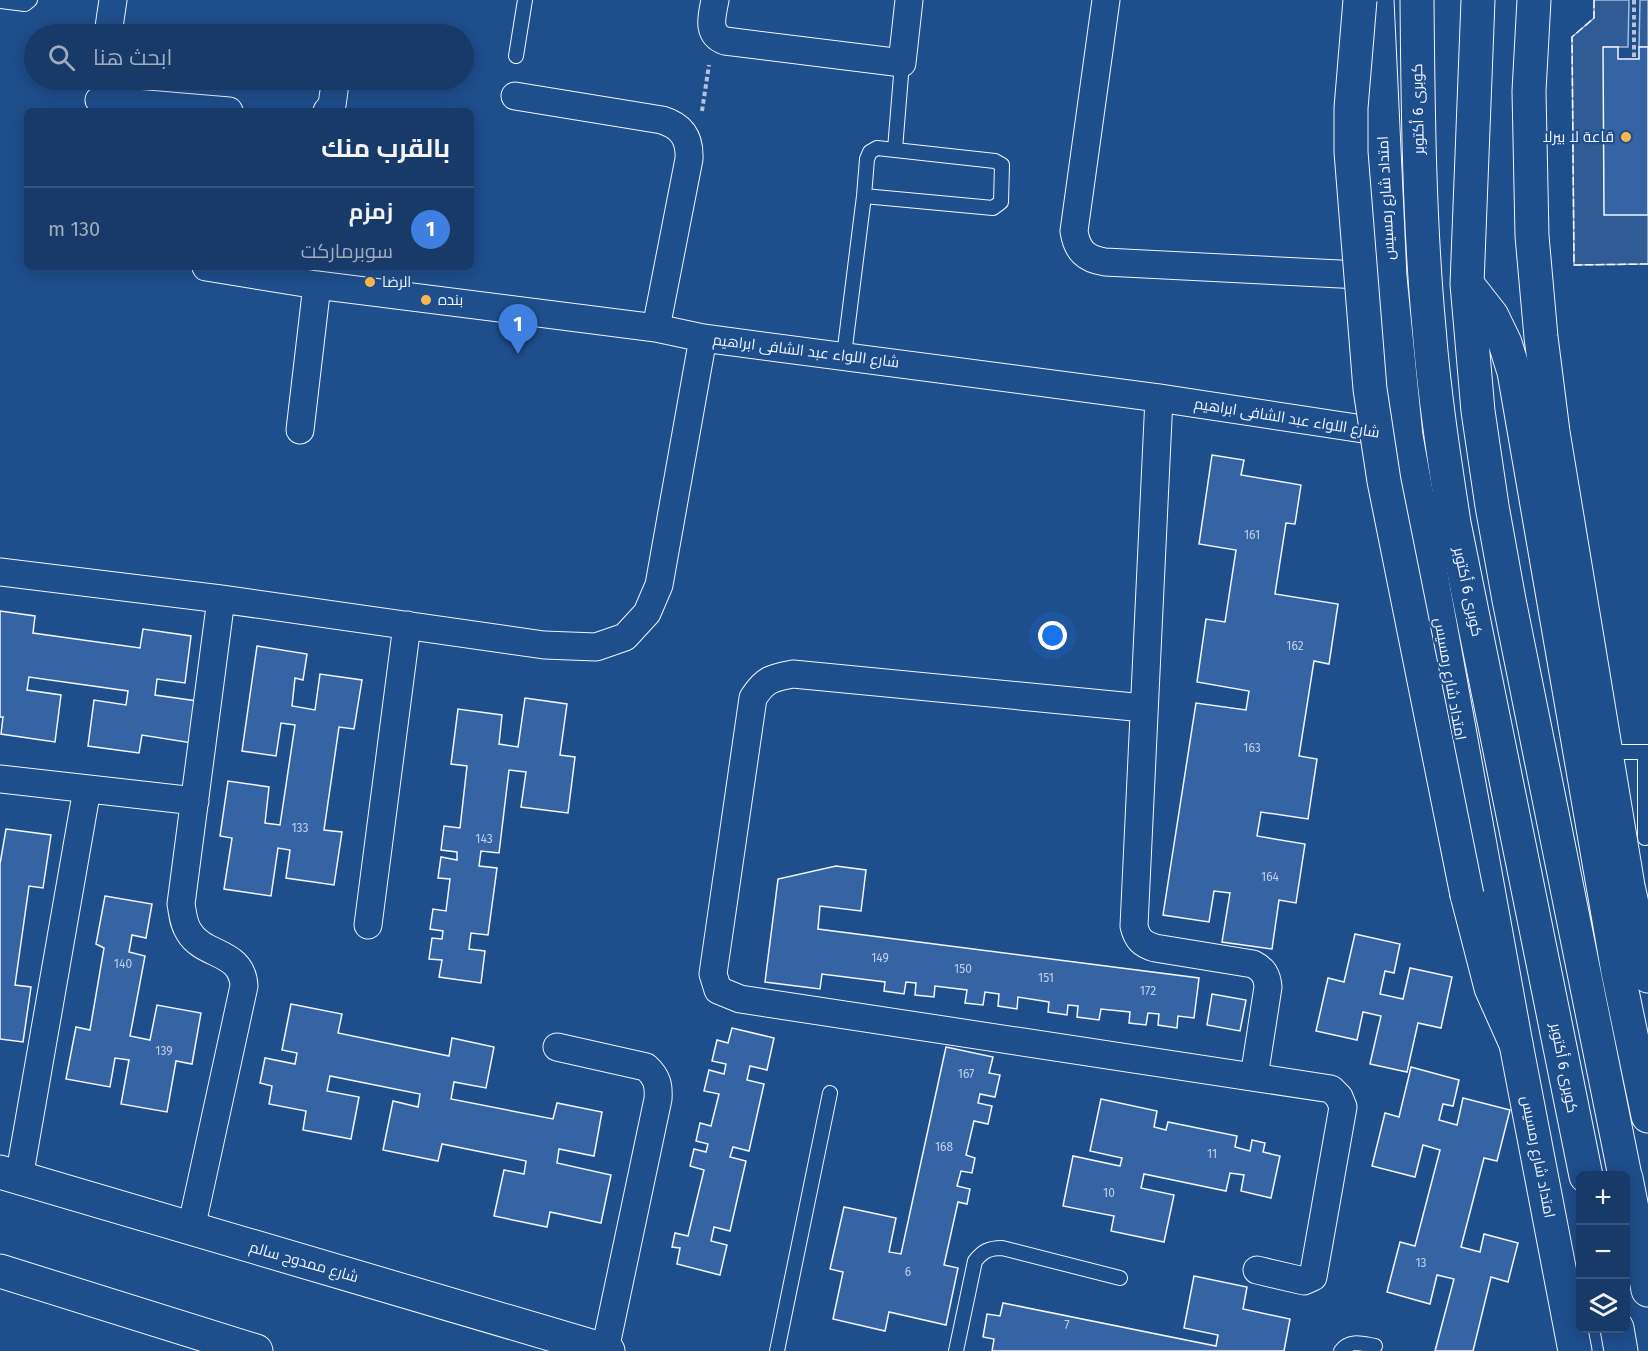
<!DOCTYPE html>
<html lang="ar">
<head>
<meta charset="utf-8">
<style>
	:root { --surface:#173a69; --page:#244571; --text:#f1f3f6; --muted:#9eadc0; --line:#36547d; --accent:#bca0f2 }
	body { margin:0; font-family:"Fira Sans",Cairo,sans-serif; background:var(--page); color:var(--text); direction:rtl }
	.controls { position:absolute; right:18px; bottom:18px; display:grid; overflow:hidden; border-radius:9px; box-shadow:0 3px 15px #0003 }
	.controls button { width:54px; height:54px; display:grid; place-items:center; padding:0; border:0; border-bottom:2px solid var(--line); background:var(--surface); color:var(--text); font:30px sans-serif }
	.you { position:absolute; left:1053px; top:636px; width:21px; height:21px; margin:-15px; border:4px solid #fff; border-radius:50%; background:#1a73e8; box-shadow:0 0 0 9px #1a73e833 }
	.badge { display:grid; place-items:center; width:39px; height:39px; border-radius:50%; background:var(--accent); color:#fff; font-size:20px; font-weight:700 }
	.pin { position:absolute; translate:-50% -50px; filter:drop-shadow(0 2px 3px #0008) }
	.pin::after { content:''; position:absolute; top:32px; width:21px; height:18px; background:inherit; clip-path:polygon(0 0,100% 0,50% 100%) }
	.list { margin:0; padding:0; list-style:none }
	h2 { display:flex; justify-content:space-between; align-items:center; height:78px; margin:0; padding:0 24px; font-size:26px }
	h2 small { font-size:20px; font-weight:400; color:var(--muted) }
	.list li { display:grid; grid-template-columns:39px 1fr auto; gap:18px; align-items:center; box-sizing:border-box; height:84px; padding:0 24px; border-top:2px solid var(--line) }
	.list b { display:block; font-size:22px; white-space:nowrap }
	.list p { margin:0; font-size:20px; white-space:nowrap; color:var(--muted) }
	.list em { font-size:20px; font-style:normal; color:var(--muted) }
	.icon { flex:none; width:33px; height:33px; fill:none; stroke:currentColor; stroke-width:2; stroke-linecap:round; stroke-linejoin:round }
	.map { position:relative; flex:none; width:1648px; height:1351px; overflow:hidden; direction:ltr }
	.search { position:absolute; background:var(--surface); box-shadow:0 3px 15px #0003; left:24px; top:24px; width:450px; height:66px; display:flex; align-items:center; gap:15px; box-sizing:border-box; padding:0 21px; border-radius:33px; color:var(--muted); font-size:22px }
	.panel { position:absolute; background:var(--surface); box-shadow:0 3px 15px #0003; left:24px; top:108px; width:450px; height:162px; border-radius:9px; direction:rtl }
	.map>svg:first-child { display:block }
	.built { fill:#305b95; stroke:#a8bbd7; stroke-width:1.5 }
	.building { fill:#3563a3; stroke:#f2f6ff; stroke-width:1.5 }
	.lines { fill:none; stroke-linecap:round; stroke-linejoin:round }
	.service-casing { stroke:#f2f6ff; stroke-width:16 }
	.minor-casing { stroke:#f2f6ff; stroke-width:29 }
	.secondary-casing { stroke:#f2f6ff; stroke-width:35 }
	.primary-casing { stroke:#f2f6ff; stroke-width:35 }
	.motorway-casing { stroke:#f2f6ff; stroke-width:35 }
	.path { stroke:#b3c4dc; stroke-width:4; stroke-dasharray:4.5 3; stroke-linecap:butt }
	.service { stroke:#1f4e8c; stroke-width:14 }
	.minor { stroke:#1f4e8c; stroke-width:27 }
	.secondary { stroke:#1f4e8c; stroke-width:33 }
	.primary { stroke:#1f4e8c; stroke-width:33 }
	.motorway { stroke:#1f4e8c; stroke-width:33 }
	.motorway-bridge-casing { stroke:#f2f6ff; stroke-width:35; stroke-linecap:butt }
	.motorway-bridge { stroke:#1f4e8c; stroke-width:33 }
	.fence { stroke:#f2f6ff; stroke-width:1.5; stroke-dasharray:8 3; stroke-linecap:butt }
	.poi-dot { fill:#ffb74d; stroke:#1f4e8c; stroke-width:2 }
	.labels { text-anchor:middle; dominant-baseline:central; stroke-width:4.5; stroke-linejoin:round; paint-order:stroke }
	.number-label { font-size:12px; fill:#c3d1e8 }
	.street-label { font-size:15px; fill:#f2f6ff; stroke:#1f4e8c }
	.poi-label { font-size:15px; fill:#f2f6ff; stroke:#1f4e8c; text-anchor:start }
</style>
</head>
<body>
<div class="map">
<svg width="1648" height="1351" viewBox="0 0 1648 1351">
	<rect width="100%" height="100%" fill="#1f4e8c"/>
	<path class="built" d="M 1594,0 L 1629,0 L 1628,47 L 1604,47 L 1648,215 L 1648,264 L 1574,265 L 1572,37 L 1594,18 Z
		M 1640,0 L 1648,0 L 1648,47 L 1639,47 Z"/>
	<path class="building" d="M 1603,47 L 1618,47 L 1618,59 L 1639,59 L 1639,47 L 1648,47 L 1648,215 L 1604,215 Z
		M 1212,455 L 1244,460 L 1241,475 L 1301,485 L 1295,524 L 1286,523 L 1275,594 L 1338,604 L 1329,664 L 1314,661 L 1299,756 L 1317,759 L 1308,819 L 1261,812 L 1257,836 L 1305,844 L 1296,903 L 1279,900 L 1272,949 L 1222,942 L 1230,893 L 1214,891 L 1209,922 L 1163,915 L 1196,703 L 1246,710 L 1249,691 L 1197,682 L 1206,619 L 1225,622 L 1236,550 L 1199,544 Z
		M 0,611 L 35,616 L 33,633 L 140,648 L 143,629 L 191,636 L 185,683 L 157,679 L 155,695 L 197,701 L 192,743 L 142,735 L 139,753 L 88,746 L 94,700 L 126,705 L 128,691 L 29,677 L 27,690 L 61,695 L 55,742 L 1,734 L 3,717 L 0,717 Z
		M 257,646 L 307,654 L 303,680 L 295,678 L 292,706 L 315,710 L 320,674 L 362,680 L 354,729 L 339,727 L 324,830 L 342,832 L 334,885 L 286,878 L 290,850 L 278,848 L 271,896 L 224,889 L 232,838 L 220,836 L 228,781 L 269,787 L 265,823 L 280,825 L 295,725 L 281,723 L 276,756 L 242,751 Z
		M 525,698 L 567,704 L 560,755 L 575,757 L 568,813 L 521,807 L 526,772 L 509,770 L 499,853 L 481,851 L 479,866 L 497,868 L 488,935 L 471,933 L 469,949 L 485,951 L 481,983 L 439,977 L 442,960 L 429,959 L 432,938 L 442,939 L 443,931 L 430,929 L 433,909 L 446,911 L 450,879 L 438,878 L 441,857 L 457,860 L 457,852 L 441,850 L 444,826 L 460,828 L 467,766 L 451,764 L 458,709 L 502,715 L 499,744 L 518,747 Z
		M 6,829 L 51,835 L 43,888 L 29,886 L 15,985 L 31,987 L 23,1042 L 0,1039 L 0,864 Z
		M 836,866 L 866,870 L 861,911 L 820,906 L 818,929 L 1199,978 L 1194,1018 L 1178,1016 L 1177,1028 L 1158,1025 L 1159,1014 L 1148,1013 L 1146,1025 L 1129,1023 L 1130,1012 L 1101,1009 L 1099,1020 L 1077,1017 L 1078,1006 L 1068,1005 L 1067,1015 L 1048,1012 L 1049,1002 L 1018,997 L 1017,1009 L 998,1006 L 999,994 L 985,992 L 983,1005 L 965,1003 L 967,990 L 935,986 L 934,997 L 915,995 L 916,983 L 906,982 L 904,994 L 884,991 L 885,982 L 822,974 L 820,989 L 765,982 L 778,879 Z
		M 105,896 L 152,904 L 146,938 L 132,935 L 129,952 L 145,956 L 130,1036 L 150,1040 L 157,1005 L 201,1013 L 192,1064 L 176,1061 L 167,1112 L 121,1104 L 129,1060 L 115,1058 L 110,1087 L 66,1079 L 76,1027 L 90,1030 L 104,948 L 96,944 Z
		M 1355,934 L 1400,944 L 1394,973 L 1385,971 L 1380,994 L 1403,999 L 1410,968 L 1452,977 L 1441,1028 L 1418,1023 L 1407,1072 L 1370,1064 L 1381,1016 L 1363,1012 L 1357,1040 L 1316,1031 L 1328,978 L 1344,982 Z
		M 1212,994 L 1246,1000 L 1240,1031 L 1207,1025 Z
		M 291,1004 L 342,1014 L 338,1033 L 449,1056 L 452,1038 L 494,1047 L 486,1088 L 454,1082 L 451,1099 L 553,1119 L 557,1103 L 602,1112 L 594,1156 L 559,1149 L 557,1163 L 611,1175 L 601,1223 L 550,1212 L 547,1227 L 494,1216 L 504,1170 L 524,1174 L 526,1161 L 442,1144 L 438,1161 L 383,1150 L 393,1101 L 418,1107 L 420,1094 L 330,1076 L 327,1091 L 359,1097 L 351,1139 L 303,1130 L 306,1111 L 269,1104 L 272,1086 L 260,1083 L 265,1058 L 295,1064 L 297,1053 L 282,1050 Z
		M 732,1028 L 774,1038 L 767,1070 L 750,1066 L 747,1080 L 764,1084 L 749,1151 L 733,1147 L 730,1157 L 746,1161 L 730,1231 L 714,1227 L 711,1241 L 727,1245 L 720,1275 L 677,1264 L 680,1248 L 672,1247 L 675,1233 L 688,1236 L 704,1170 L 690,1166 L 694,1149 L 706,1152 L 708,1144 L 696,1141 L 700,1123 L 711,1126 L 719,1094 L 704,1091 L 709,1070 L 724,1074 L 726,1064 L 712,1061 L 717,1040 L 728,1043 Z
		M 946,1047 L 993,1057 L 989,1073 L 1000,1075 L 995,1097 L 980,1094 L 978,1103 L 992,1106 L 988,1124 L 974,1121 L 966,1155 L 975,1158 L 972,1173 L 961,1171 L 957,1186 L 970,1189 L 967,1204 L 958,1202 L 944,1265 L 958,1268 L 946,1325 L 889,1312 L 885,1331 L 833,1319 L 843,1272 L 830,1269 L 844,1207 L 896,1218 L 889,1252 L 901,1254 Z
		M 1411,1067 L 1459,1080 L 1453,1106 L 1443,1104 L 1439,1120 L 1457,1125 L 1463,1098 L 1510,1110 L 1497,1161 L 1484,1158 L 1461,1247 L 1480,1252 L 1484,1234 L 1518,1243 L 1508,1282 L 1491,1277 L 1473,1351 L 1435,1351 L 1454,1279 L 1437,1275 L 1430,1304 L 1387,1292 L 1400,1242 L 1415,1246 L 1440,1150 L 1423,1145 L 1415,1177 L 1372,1166 L 1385,1113 L 1399,1117 Z
		M 1101,1099 L 1157,1111 L 1154,1127 L 1166,1130 L 1168,1122 L 1237,1136 L 1235,1147 L 1250,1151 L 1252,1140 L 1265,1143 L 1263,1152 L 1280,1156 L 1271,1198 L 1241,1191 L 1244,1175 L 1230,1173 L 1226,1191 L 1144,1174 L 1141,1188 L 1174,1195 L 1164,1242 L 1111,1231 L 1114,1216 L 1063,1206 L 1073,1156 L 1120,1166 L 1122,1158 L 1090,1151 Z
		M 1194,1276 L 1247,1287 L 1243,1309 L 1290,1319 L 1284,1351 L 992,1351 L 994,1339 L 983,1337 L 987,1314 L 1000,1316 L 1003,1303 L 1216,1346 L 1218,1335 L 1184,1328 Z"/>
	<g class="lines">
		<defs>
			<path id="service" d="M 0,1 L 25,4 L 30,0
				M 516,56 L 525,0
				M 895,149 L 902,63
				M 844,355 L 864,196 L 867,159 L 870,152 L 877,148 L 995,161 L 1002,165 L 1001,202 L 993,208 L 864,196
				M 1606,752 L 1648,752
				M 1645,752 L 1645,838
				M 777,1351 L 830,1093
				M 956,1351 L 975,1261 C 983,1251 989,1248 1002,1248 L 1120,1278
				M 1341,1351 C 1350,1339 1363,1344 1375,1346"/>
			<path id="minor" d="M 715,0 C 712,16 706,34 725,41 L 902,63 L 909,0
				M 1106,0 L 1074,231 C 1077,251 1086,259 1105,262 L 1380,276
				M 108,34 L 113,0
				M 515,96 L 662,120 C 682,126 690,139 689,159 L 656,328
				M 99,100 L 229,111
				M 327,111 L 332,105 L 334,91
				M 206,267 L 317,285 L 656,328 L 703,338 L 1159,398 L 1396,434
				M 1159,398 L 1134,926 C 1137,939 1142,944 1155,948 L 1253,964 C 1263,969 1267,975 1268,987 L 1254,1077
				M 300,430 L 317,285
				M 0,572 L 221,599 L 544,645 L 596,647 L 625,637 L 647,613 L 659,585 L 703,338
				M 1144,708 L 793,674 C 772,678 765,679 753,698 L 713,974 L 718,990 L 740,999 L 1331,1089 L 1339,1097 L 1343,1107 L 1313,1277 L 1304,1281 L 1257,1270
				M 0,779 L 195,801
				M 368,925 L 407,625
				M 557,1047 L 646,1067 C 657,1077 659,1085 658,1099 L 605,1350
				M 19,1178 L 87,789
				M 191,1229 L 244,986 C 242,950 204,957 189,932 C 183,923 183,914 181,904 L 221,599"/>
			<path id="secondary" d="M 0,1172 L 608,1351
				M 0,1271 L 256,1351"/>
			<path id="primary" d="M 1377,0 L 1390,277 L 1406,436 L 1516,1044 L 1575,1351
				M 1534,0 L 1529,91 L 1532,236 L 1541,337 L 1553,432 L 1628,886 L 1648,976"/>
			<path id="motorway" d="M 1417,0 C 1418,109 1419,219 1429,328 C 1434,393 1444,458 1454,523 L 1586,1176
				M 1478,0 L 1467,284 L 1478,411 L 1492,506 L 1509,600 L 1625,1176
				M 1467,284 L 1492,316 L 1505,343 L 1514,372 L 1618,972 L 1648,1116
				M 1467,895 L 1491,988 L 1516,1044
				M 1626,1178 L 1648,1290
				M 1617,1328 L 1621,1351"/>
		</defs>
		<use href="#service" class="service-casing"/>
		<use href="#minor" class="minor-casing"/>
		<use href="#secondary" class="secondary-casing"/>
		<use href="#primary" class="primary-casing"/>
		<use href="#motorway" class="motorway-casing"/>
		<path class="path" d="M 1634,0 L 1634,59
			M 702,111 L 709,65"/>
		<use href="#service" class="service"/>
		<use href="#minor" class="minor"/>
		<use href="#secondary" class="secondary"/>
		<use href="#primary" class="primary"/>
		<use href="#motorway" class="motorway"/>
		<defs>
			<path id="motorway-bridge" d="M 1360,0 L 1351,108 L 1351,152 L 1370,389 L 1384,481 L 1467,895"/>
		</defs>
		<use href="#motorway-bridge" class="motorway-bridge-casing"/>
		<use href="#motorway-bridge" class="motorway-bridge"/>
		<path class="fence" d="M 1594,0 L 1594,18 L 1572,37 L 1574,265 L 1648,264"/>
	</g>
	<g class="poi-dot">
		<circle cx="1626" cy="137" r="6"/>
		<circle cx="370" cy="282" r="6"/>
		<circle cx="426" cy="300" r="6"/>
	</g>
	<g class="labels">
		<g class="number-label">
			<text x="1252" y="535">161</text>
			<text x="1295" y="646">162</text>
			<text x="1252" y="748">163</text>
			<text x="300" y="828">133</text>
			<text x="484" y="839">143</text>
			<text x="1270" y="877">164</text>
			<text x="880" y="958">149</text>
			<text x="123" y="964">140</text>
			<text x="963" y="969">150</text>
			<text x="1046" y="978">151</text>
			<text x="1148" y="991">172</text>
			<text x="164" y="1051">139</text>
			<text x="966" y="1074">167</text>
			<text x="944" y="1147">168</text>
			<text x="1212" y="1154">11</text>
			<text x="1109" y="1193">10</text>
			<text x="1421" y="1263">13</text>
			<text x="908" y="1272">6</text>
			<text x="1067" y="1325">7</text>
		</g>
		<g class="street-label">
			<text transform="translate(1418 109) rotate(-91)">كوبرى 6 أكتوبر</text>
			<text transform="translate(1386 198) rotate(-93)">امتداد شارع رمسيس</text>
			<text transform="translate(806 351) rotate(7)">شارع اللواء عبد الشافى ابراهيم</text>
			<text transform="translate(1287 418) rotate(9)">شارع اللواء عبد الشافى ابراهيم</text>
			<text transform="translate(1468 592) rotate(78)">كوبرى 6 أكتوبر</text>
			<text transform="translate(1450 679) rotate(80)">امتداد شارع رمسيس</text>
			<text transform="translate(1564 1068) rotate(79)">كوبرى 6 أكتوبر</text>
			<text transform="translate(1538 1157) rotate(79)">امتداد شارع رمسيس</text>
			<text transform="translate(304 1262) rotate(16)">شارع ممدوح سالم</text>
		</g>
		<g class="poi-label">
			<text x="1614" y="137" text-anchor="end">قاعة لا بيرلا</text>
			<text x="382" y="282">الرضا</text>
			<text x="438" y="300">بنده</text>
		</g>
	</g>
</svg>
<div class="controls">
<button>+</button>
<button>−</button>
<button><svg class="icon" aria-label="layers" viewBox="0 0 24 24"><path d="M12 4l9 5-9 5-9-5zM3 14l9 5 9-5"/></svg></button>
</div>
<div class="you"></div>
<div class="pin badge" style="left:518px;top:354px;background:#3f7fe0">1</div>
<div class="search"><svg class="icon" aria-label="search" viewBox="0 0 24 24"><circle cx="10" cy="10" r="6"/><path d="M15 15l6 6"/></svg>ابحث هنا</div>
<section class="panel">
<h2>بالقرب منك<small></small></h2>
<ul class="list">
<li><span class="badge" style="background:#3f7fe0">1</span><div><b>زمزم</b><p>سوبرماركت</p></div><em>130 m</em></li>
</ul>
</section>
</div>
</body>
</html>
